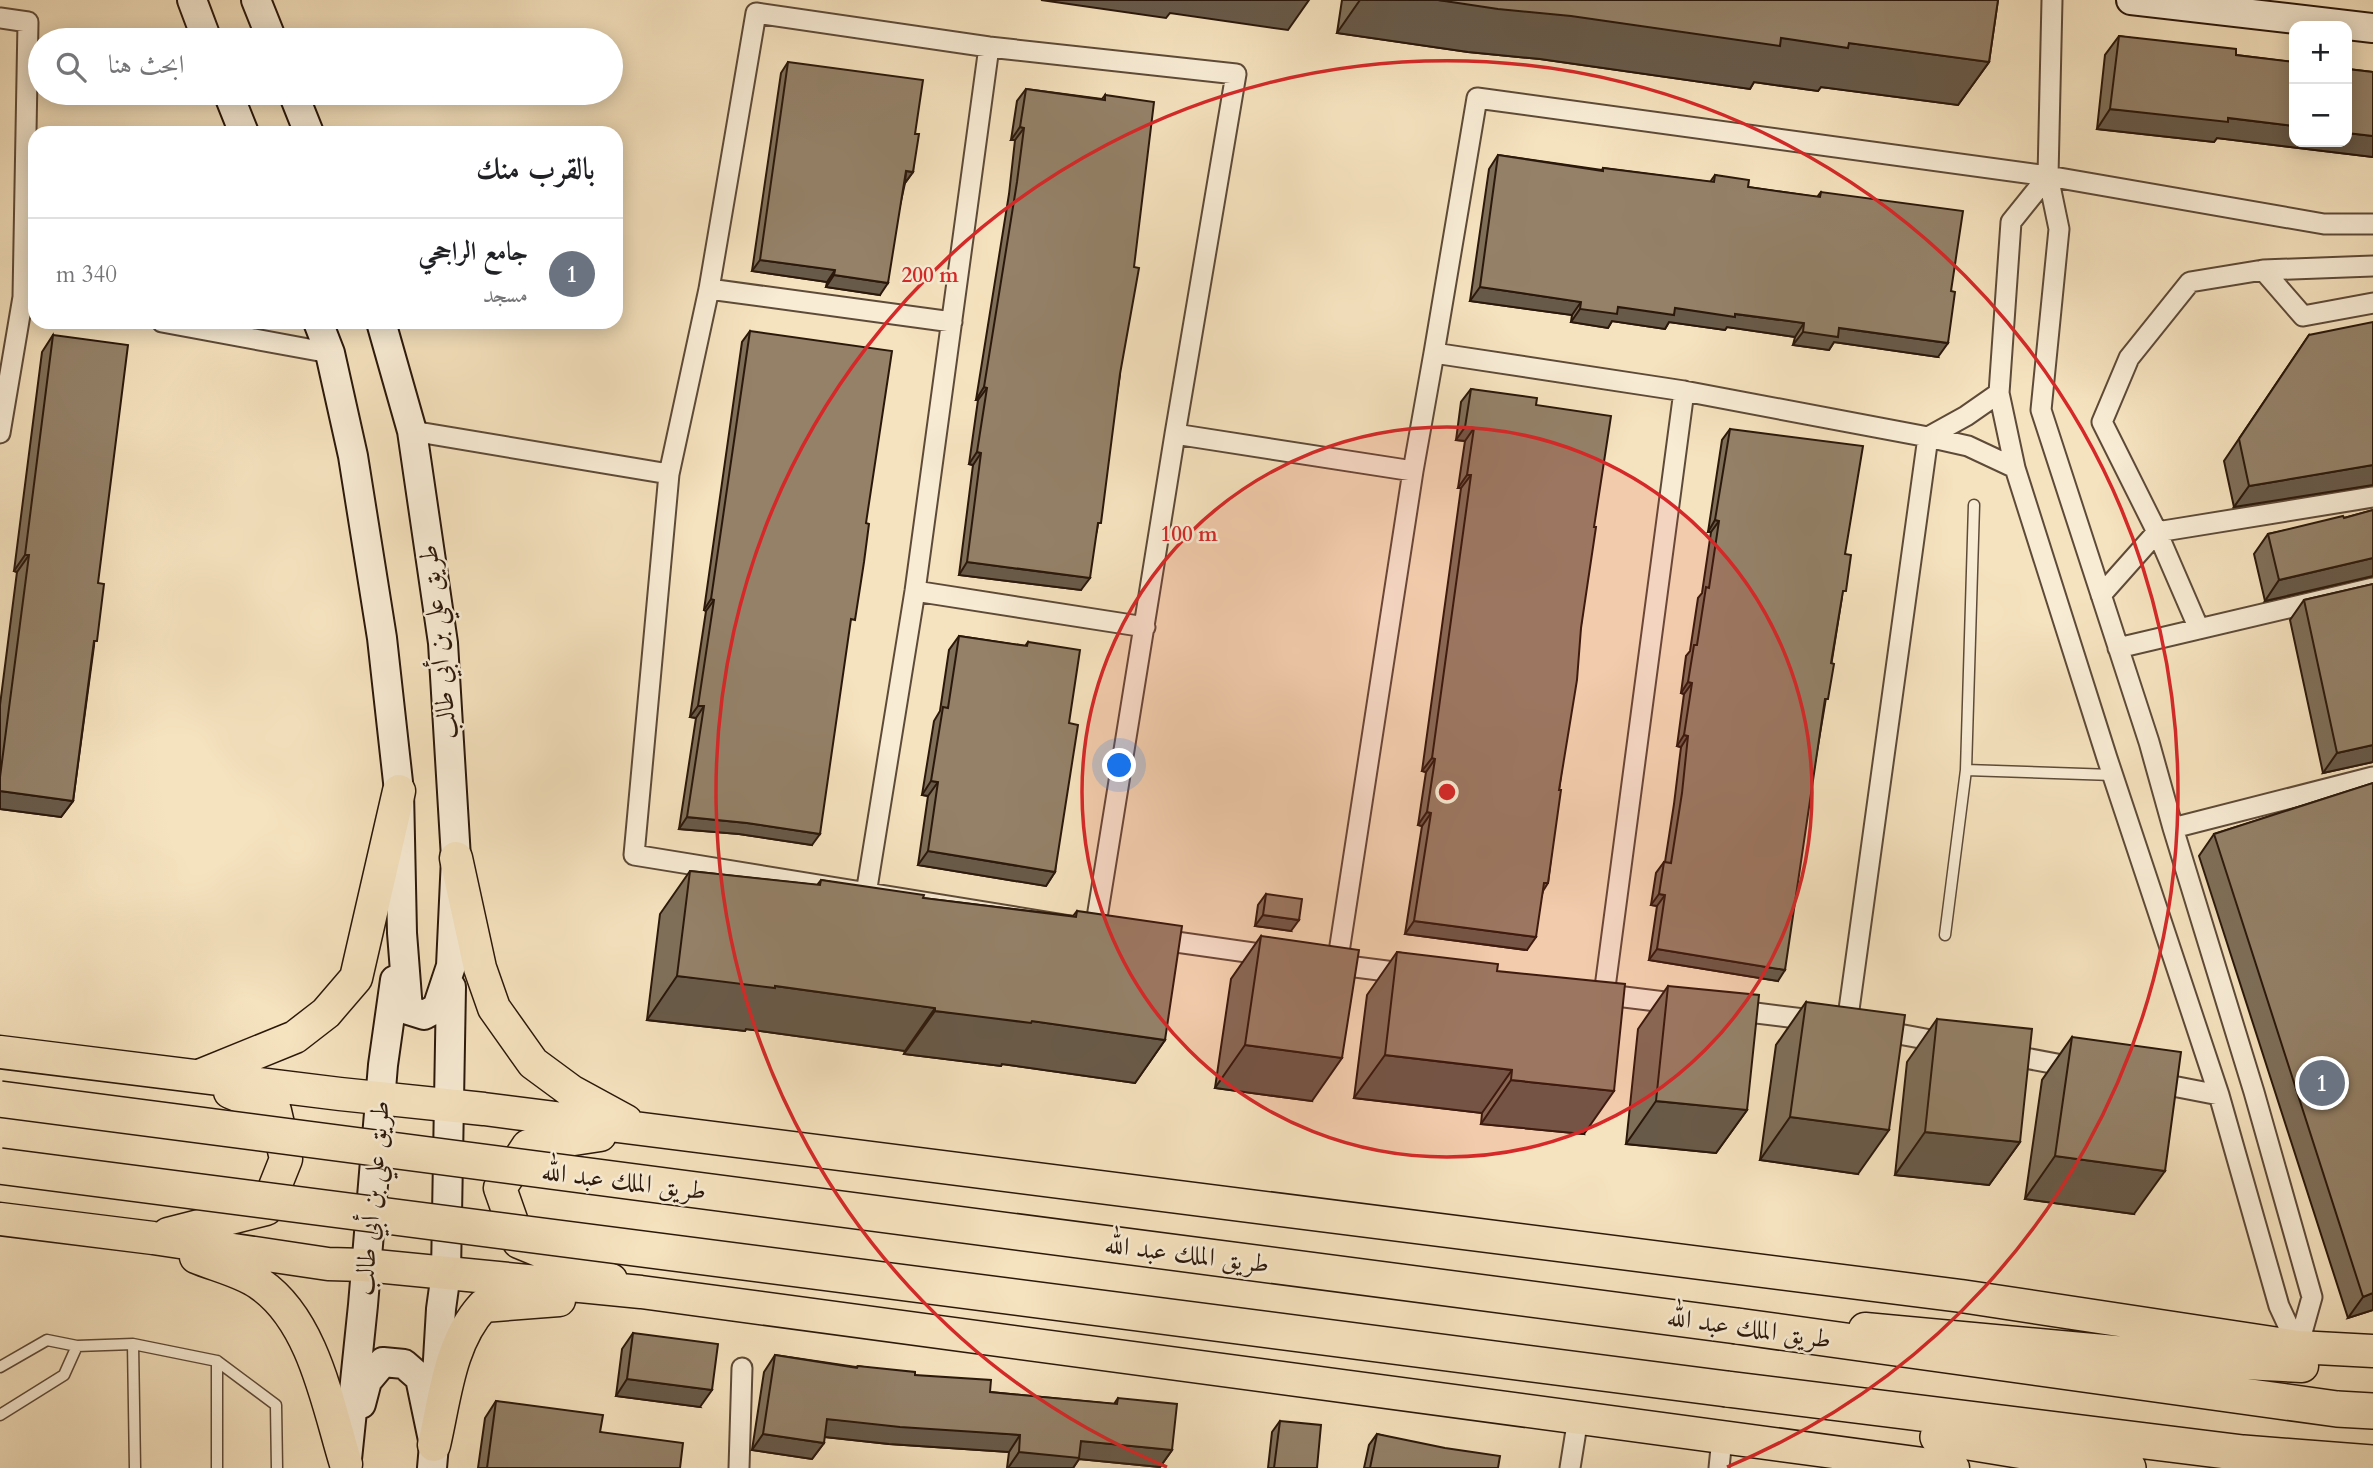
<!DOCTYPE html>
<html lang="ar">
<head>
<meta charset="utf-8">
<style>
	:root { --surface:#fff; --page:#f6f6f6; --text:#202124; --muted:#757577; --line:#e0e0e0; --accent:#db2777 }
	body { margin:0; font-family:Cardo,Amiri,serif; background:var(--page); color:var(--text); direction:rtl }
	.controls { position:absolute; right:21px; top:21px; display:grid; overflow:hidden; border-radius:14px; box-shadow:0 4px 18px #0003 }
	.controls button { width:63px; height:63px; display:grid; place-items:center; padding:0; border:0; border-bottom:2px solid var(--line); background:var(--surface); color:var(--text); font:35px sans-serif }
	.you { position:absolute; left:1120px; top:766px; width:24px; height:24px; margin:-18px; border:5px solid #fff; border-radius:50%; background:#1a73e8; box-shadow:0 0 0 10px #1a73e833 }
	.badge { display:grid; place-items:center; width:46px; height:46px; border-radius:50%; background:var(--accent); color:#fff; font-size:23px; font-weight:700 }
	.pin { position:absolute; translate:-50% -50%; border:4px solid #fff; box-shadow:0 2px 7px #0006 }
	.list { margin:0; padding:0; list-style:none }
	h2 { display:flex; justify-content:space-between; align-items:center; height:91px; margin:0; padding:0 28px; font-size:30px }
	h2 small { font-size:23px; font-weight:400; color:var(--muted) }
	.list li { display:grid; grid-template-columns:46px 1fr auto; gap:21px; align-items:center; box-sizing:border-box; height:112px; padding:0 28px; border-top:2px solid var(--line) }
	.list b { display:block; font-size:26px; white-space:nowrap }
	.list p { margin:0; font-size:23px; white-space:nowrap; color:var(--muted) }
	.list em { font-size:23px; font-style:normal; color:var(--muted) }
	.icon { flex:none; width:38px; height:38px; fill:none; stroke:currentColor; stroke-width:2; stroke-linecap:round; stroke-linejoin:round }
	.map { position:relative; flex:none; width:2373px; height:1468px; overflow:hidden; direction:ltr }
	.search { position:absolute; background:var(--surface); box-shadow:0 4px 18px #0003; left:28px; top:28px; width:595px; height:77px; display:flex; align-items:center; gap:18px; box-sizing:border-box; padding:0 24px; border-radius:38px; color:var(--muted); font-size:26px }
	.panel { position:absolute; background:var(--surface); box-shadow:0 4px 18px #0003; left:28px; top:126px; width:595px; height:203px; border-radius:21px; direction:rtl }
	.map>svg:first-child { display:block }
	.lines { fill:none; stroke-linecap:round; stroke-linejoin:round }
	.service-casing { stroke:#5e4a38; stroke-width:13 }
	.minor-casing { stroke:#5e4a38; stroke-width:23 }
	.secondary-casing { stroke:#2b180b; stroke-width:32 }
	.primary-casing { stroke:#2b180b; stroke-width:35 }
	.motorway-casing { stroke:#2b180b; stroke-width:38 }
	.service { stroke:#f8ecd5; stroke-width:10 }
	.minor { stroke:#f8ecd5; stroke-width:19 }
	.secondary { stroke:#f8ecd5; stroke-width:28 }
	.primary { stroke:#f5e2be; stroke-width:32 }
	.motorway { stroke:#f5e2be; stroke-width:35 }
	.motorway-bridge-casing { stroke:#2b180b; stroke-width:38; stroke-linecap:butt }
	.motorway-bridge { stroke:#f5e2be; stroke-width:35 }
	.wall { fill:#7f6f59; stroke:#2b180b; stroke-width:2 }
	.shaded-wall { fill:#685a49; stroke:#2b180b; stroke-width:2 }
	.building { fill:#948168; stroke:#2b180b; stroke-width:2 }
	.ring { fill:none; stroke:#d62828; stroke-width:3.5 }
	.labels { text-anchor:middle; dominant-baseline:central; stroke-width:5; stroke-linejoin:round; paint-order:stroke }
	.street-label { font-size:26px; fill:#2b180b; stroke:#f8ecd5 }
	.centre { fill:#d62828; stroke:#f8ecd5; stroke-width:3.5 }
	.ring-label { font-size:21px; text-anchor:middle; font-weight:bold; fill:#d62828; stroke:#f8ecd5; stroke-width:5; stroke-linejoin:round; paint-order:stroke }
</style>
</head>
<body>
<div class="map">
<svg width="2373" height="1468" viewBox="0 0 2373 1468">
	<rect width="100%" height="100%" fill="#f5e2be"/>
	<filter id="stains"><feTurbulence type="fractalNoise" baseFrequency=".00286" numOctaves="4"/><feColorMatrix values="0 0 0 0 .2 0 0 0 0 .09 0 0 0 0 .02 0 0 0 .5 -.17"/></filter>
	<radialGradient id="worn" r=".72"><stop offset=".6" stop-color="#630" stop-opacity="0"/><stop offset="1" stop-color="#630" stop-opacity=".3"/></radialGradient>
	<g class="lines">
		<defs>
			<path id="service" d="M 1966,770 L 2113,775
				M 1945,935 L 1966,770 L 1974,505
				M 217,1361 L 276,1405 L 277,1468
				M 0,1367 L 47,1340 L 77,1346 L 133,1344
				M 0,1415 L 64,1375 L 77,1346
				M 135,1468 L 133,1344 L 217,1361 L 217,1468"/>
			<path id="minor" d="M 2052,0 L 2048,176 L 2059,229 L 2041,410 L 2149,742 L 2173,828 L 2254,1092 L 2312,1297 L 2298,1347
				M 756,13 L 989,47 L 1236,74 L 1175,434 L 1095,930 L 634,855 L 669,474 L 709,289 Z
				M 0,18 L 28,22 L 23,297 L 0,433
				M 2048,176 L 2011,222 L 1999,393 L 2015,468 L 2107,758 L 2219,1095 L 2279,1306 L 2298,1347
				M 2263,270 L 2303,316 L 2373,303
				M 709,289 L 952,322
				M 162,322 L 330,353
				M 1434,353 L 1477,98 L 2048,176 L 2324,224 L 2373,224
				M 412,431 L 669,474
				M 1175,434 L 1413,471
				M 1928,437 L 1968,446 L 2015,468
				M 1928,437 L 1966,416 L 1999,393
				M 915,591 L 1145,627
				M 2101,595 L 2157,532 L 2373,497
				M 2199,629 L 2157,532 L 2102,422 L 2129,358 L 2190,282 L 2263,270 L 2373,266
				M 2118,648 L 2373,588
				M 2173,828 L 2373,777
				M 866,894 L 915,591 L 989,47
				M 1155,939 L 1274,956
				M 1332,964 L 1410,974
				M 1337,965 L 1413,471 L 1434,353 L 1684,391 L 1928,437 L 1847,1024
				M 1600,994 L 1681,1004
				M 1604,995 L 1684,391
				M 1732,1010 L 1820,1021
				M 1877,1030 L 1947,1043
				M 2004,1054 L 2078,1068
				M 2152,1082 L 2219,1095
				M 739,1468 L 742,1368
				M 1570,1468 L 1578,1418
				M 1719,1468 L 1722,1438"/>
			<path id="secondary" d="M 192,0 L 207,40
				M 256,0 L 272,40
				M 2131,0 L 2373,28
				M 228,93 L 244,133
				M 293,93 L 309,133
				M 318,322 L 330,353 L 353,456 L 382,638 L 399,791 L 402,933 L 408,1010 L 424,1015 L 437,1008 L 451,966 L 456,858 L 443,643 L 412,431 L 381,322
				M 436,1393 L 441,1309 L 446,1273 L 451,987
				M 361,1404 L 367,1381 L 383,1362 L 404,1364 L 420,1378 L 434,1445 L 432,1468
				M 347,1459 L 363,1305 L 383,1065 L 395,980"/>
			<path id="primary" d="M 456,858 L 480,968 L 494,1008 L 533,1063 L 571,1091 L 626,1121
				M 0,1052 L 340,1094 L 484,1109 L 1961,1296 L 2298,1347 L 2373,1351
				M 199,1076 L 295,1037 L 326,1013 L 356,978 L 399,791
				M 600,1135 L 528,1146 L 500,1188 L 519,1242 L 611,1280
				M 0,1219 L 153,1238 L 328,1264 L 365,1265 L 641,1292 L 1953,1468
				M 168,1234 L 266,1209 L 286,1159 L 275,1111 L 230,1092
				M 196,1257 C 215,1265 244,1272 260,1284 C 314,1321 328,1406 346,1464
				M 1865,1329 L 2223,1362 L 2302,1366
				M 434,1445 C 445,1398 449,1343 483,1306 L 559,1300"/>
			<path id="motorway" d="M 1737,1326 L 2337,1409 L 2373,1411
				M 1727,1389 L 2243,1453 L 2373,1463
				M 1938,1437 L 2128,1468"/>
		</defs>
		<use href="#service" class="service-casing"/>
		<use href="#minor" class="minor-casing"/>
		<use href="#secondary" class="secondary-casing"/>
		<use href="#primary" class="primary-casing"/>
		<use href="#motorway" class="motorway-casing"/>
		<use href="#service" class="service"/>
		<use href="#minor" class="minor"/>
		<use href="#secondary" class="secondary"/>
		<use href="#primary" class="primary"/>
		<use href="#motorway" class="motorway"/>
		<defs>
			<path id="motorway-bridge" d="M 0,1099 L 1737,1326
				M 0,1166 L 1727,1389"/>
		</defs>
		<use href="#motorway-bridge" class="motorway-bridge-casing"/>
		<use href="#motorway-bridge" class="motorway-bridge"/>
	</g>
	<path class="wall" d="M 1342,0 L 1998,0 L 1989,62 L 1958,105 L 1821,87 L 1818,91 L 1754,82 L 1750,89 L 1540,59 L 1468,52 L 1337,33 Z
		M 2119,36 L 2236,55 L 2373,72 L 2373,157 L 2217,138 L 2214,142 L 2097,129 L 2105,55 Z
		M 788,62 L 915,134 L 913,172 L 905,183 L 880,295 L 826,287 L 827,282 L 752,271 L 781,73 Z
		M 1026,89 L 1102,99 L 1105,95 L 1120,374 L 1097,530 L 1081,590 L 959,575 L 973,465 L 969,464 L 978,400 L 976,400 L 1009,194 L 1015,140 L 1011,140 L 1017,101 Z
		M 1498,155 L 1602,170 L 1603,168 L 1710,182 L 1715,175 L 1748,187 L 1817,197 L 1821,192 L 1938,357 L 1834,342 L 1829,350 L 1793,345 L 1795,337 L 1727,327 L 1725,330 L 1669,322 L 1665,329 L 1612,321 L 1608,328 L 1571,322 L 1572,315 L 1470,301 L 1489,169 Z
		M 750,331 L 866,523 L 812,845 L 739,834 L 679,829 L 696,718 L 690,717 L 706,611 L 704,610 L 742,342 Z
		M 53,335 L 98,583 L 94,646 L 73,801 L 61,817 L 0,809 L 0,705 L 17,572 L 14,571 L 42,352 Z
		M 2309,335 L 2371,485 L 2234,507 L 2224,461 Z
		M 1471,389 L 1536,405 L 1594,527 L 1559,790 L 1548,883 L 1543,891 L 1527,950 L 1405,934 L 1422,826 L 1418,825 L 1426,772 L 1422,771 L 1461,488 L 1458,488 L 1465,441 L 1456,440 L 1461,402 Z
		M 1730,429 L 1845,554 L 1842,597 L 1825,704 L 1778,981 L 1649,960 L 1657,906 L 1651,905 L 1656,873 L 1664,862 L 1665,862 L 1674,804 L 1681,747 L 1677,746 L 1684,694 L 1681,693 L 1686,656 L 1690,651 L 1698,598 L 1702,593 L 1711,532 L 1708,532 L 1722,440 Z
		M 2373,510 L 2373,576 L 2265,601 L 2254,554 L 2268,534 L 2344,518 Z
		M 2373,584 L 2373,762 L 2323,773 L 2290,620 L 2304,600 Z
		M 959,636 L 1025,646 L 1028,642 L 1069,723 L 1055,872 L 1046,886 L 918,865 L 928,796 L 922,795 L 934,721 L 940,711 L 949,650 Z
		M 2373,783 L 2373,1310 L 2348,1318 L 2199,856 L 2214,834 Z
		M 690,871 L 817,885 L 821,880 L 923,898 L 1073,916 L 1077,911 L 1165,1040 L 1135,1083 L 1002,1064 L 1001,1066 L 904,1054 L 905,1051 L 746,1029 L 745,1031 L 647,1020 L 660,914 Z
		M 1266,894 L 1291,931 L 1255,926 L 1258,905 Z
		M 1261,936 L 1312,1101 L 1215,1088 L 1231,979 Z
		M 1397,952 L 1497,971 L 1584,1134 L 1481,1124 L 1482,1113 L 1354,1098 L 1367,995 Z
		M 1668,986 L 1747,1110 L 1716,1153 L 1626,1144 L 1638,1029 Z
		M 1806,1002 L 1858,1174 L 1760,1160 L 1776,1045 Z
		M 1937,1019 L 2020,1142 L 1989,1185 L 1895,1175 L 1907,1062 Z
		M 2072,1037 L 2134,1214 L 2025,1199 L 2042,1080 Z
		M 633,1333 L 700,1407 L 616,1396 L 622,1349 Z
		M 775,1355 L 856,1367 L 858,1366 L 915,1375 L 990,1392 L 1114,1404 L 1118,1398 L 1172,1450 L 1160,1467 L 1079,1459 L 1073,1468 L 1007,1468 L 1009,1452 L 889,1444 L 824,1437 L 824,1443 L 812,1459 L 752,1450 L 764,1372 Z
		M 496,1401 L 600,1432 L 680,1468 L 478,1468 L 485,1418 Z
		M 1280,1421 L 1317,1468 L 1268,1468 L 1272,1432 Z
		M 1377,1434 L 1498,1468 L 1364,1468 L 1369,1445 Z"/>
	<path class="shaded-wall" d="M 1041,0 L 1309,0 L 1288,30 L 1170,13 L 1166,18 Z
		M 1360,0 L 1438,0 L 1781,38 L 1849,43 L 1989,62 L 1958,105 L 1821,87 L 1818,91 L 1754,82 L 1750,89 L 1540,59 L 1468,52 L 1337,33 Z
		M 2110,109 L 2228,118 L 2294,126 L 2294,142 L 2347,142 L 2347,133 L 2373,136 L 2373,157 L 2217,138 L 2214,142 L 2097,129 Z
		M 1020,127 L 1024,128 L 1015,140 L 1011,140 Z
		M 906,171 L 913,172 L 905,183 Z
		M 760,260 L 835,270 L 827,282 L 752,271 Z
		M 834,275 L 888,283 L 880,295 L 826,287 Z
		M 1480,287 L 1581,302 L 1572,315 L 1470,301 Z
		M 1618,307 L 1675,308 L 1735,314 L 1804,323 L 1795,337 L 1727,327 L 1725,330 L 1669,322 L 1665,329 L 1612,321 L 1608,328 L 1571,322 L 1580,309 Z
		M 1839,328 L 1948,343 L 1938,357 L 1834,342 L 1829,350 L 1793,345 L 1803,332 Z
		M 984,387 L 987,388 L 978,400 L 976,400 Z
		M 1465,427 L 1474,428 L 1465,441 L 1456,440 Z
		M 977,452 L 981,453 L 973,465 L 969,464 Z
		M 2373,465 L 2373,485 L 2234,507 L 2249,486 Z
		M 1467,475 L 1471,475 L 1461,488 L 1458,488 Z
		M 1715,520 L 1719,521 L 1711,532 L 1708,532 Z
		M 25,555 L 29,555 L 17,572 L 14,571 Z
		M 2373,558 L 2373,576 L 2265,601 L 2279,580 Z
		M 967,562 L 1090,578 L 1081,590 L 959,575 Z
		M 711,599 L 714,600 L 706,611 L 704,610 Z
		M 1688,682 L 1692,683 L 1684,694 L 1681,693 Z
		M 698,706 L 704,706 L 696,718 L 690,717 Z
		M 1684,735 L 1688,736 L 1681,747 L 1677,746 Z
		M 2373,745 L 2373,762 L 2323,773 L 2337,753 Z
		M 1432,758 L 1435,759 L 1426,772 L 1422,771 Z
		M 931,781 L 938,782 L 928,796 L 922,795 Z
		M 0,791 L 73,801 L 61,817 L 0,809 Z
		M 1427,812 L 1431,813 L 1422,826 L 1418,825 Z
		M 687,817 L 747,823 L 820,834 L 812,845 L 739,834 L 679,829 Z
		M 928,851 L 1055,872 L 1046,886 L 918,865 Z
		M 1659,894 L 1665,895 L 1657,906 L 1651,905 Z
		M 1263,915 L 1299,920 L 1291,931 L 1255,926 Z
		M 1414,921 L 1536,937 L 1527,950 L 1405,934 Z
		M 1657,949 L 1785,970 L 1778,981 L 1649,960 Z
		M 677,976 L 775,986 L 935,1008 L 905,1051 L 746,1029 L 745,1031 L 647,1020 Z
		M 935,1011 L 1032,1021 L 1165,1040 L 1135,1083 L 1002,1064 L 1001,1066 L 904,1054 Z
		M 1245,1045 L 1342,1058 L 1312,1101 L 1215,1088 Z
		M 1385,1055 L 1512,1070 L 1482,1113 L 1354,1098 Z
		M 1511,1080 L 1614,1091 L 1584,1134 L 1481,1124 Z
		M 1656,1101 L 1747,1110 L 1716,1153 L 1626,1144 Z
		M 1790,1117 L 1889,1130 L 1858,1174 L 1760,1160 Z
		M 1925,1132 L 2020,1142 L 1989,1185 L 1895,1175 Z
		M 2055,1156 L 2165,1171 L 2134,1214 L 2025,1199 Z
		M 2373,1293 L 2373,1310 L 2348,1318 L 2363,1297 Z
		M 627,1379 L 712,1390 L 700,1407 L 616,1396 Z
		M 827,1419 L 1020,1435 L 1009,1452 L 889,1444 L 816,1436 Z
		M 763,1434 L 824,1443 L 812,1459 L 752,1450 Z
		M 1081,1441 L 1172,1450 L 1160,1467 L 1079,1459 L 1073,1468 L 1008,1468 L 1019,1452 Z"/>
	<path class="building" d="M 1438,0 L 1998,0 L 1989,62 L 1849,43 L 1848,48 L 1781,38 L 1780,46 L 1571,16 L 1498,9 Z
		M 2119,36 L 2236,49 L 2236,55 L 2294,62 L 2294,126 L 2228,118 L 2228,122 L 2110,109 Z
		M 788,62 L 923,80 L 915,134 L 919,134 L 913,172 L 906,171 L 888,283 L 834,275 L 835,270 L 760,260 Z
		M 2347,69 L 2373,72 L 2373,136 L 2347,133 Z
		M 1026,89 L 1105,100 L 1105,95 L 1154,102 L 1134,267 L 1139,268 L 1120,374 L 1101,523 L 1098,523 L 1090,578 L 967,562 L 981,453 L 977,452 L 987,388 L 984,387 L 1017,182 L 1024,128 L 1020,127 Z
		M 1498,155 L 1603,171 L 1603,168 L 1714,182 L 1715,175 L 1749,180 L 1748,187 L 1820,197 L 1821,192 L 1963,211 L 1951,291 L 1955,292 L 1948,343 L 1839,328 L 1838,337 L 1803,332 L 1804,323 L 1735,314 L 1735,317 L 1675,308 L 1674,315 L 1618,307 L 1617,314 L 1580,309 L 1581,302 L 1480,287 Z
		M 2373,322 L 2373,465 L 2249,486 L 2239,439 L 2309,335 Z
		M 750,331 L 892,351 L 866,523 L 869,524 L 864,562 L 855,620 L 851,619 L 820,834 L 747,823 L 687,817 L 704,706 L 698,706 L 714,600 L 711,599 Z
		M 53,335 L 128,345 L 98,583 L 104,584 L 97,641 L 94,641 L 73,801 L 0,791 L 0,777 L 29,555 L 25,555 Z
		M 1471,389 L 1537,398 L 1536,405 L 1611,416 L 1594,527 L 1596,527 L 1581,628 L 1577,680 L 1559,790 L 1561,790 L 1548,883 L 1544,883 L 1536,937 L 1414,921 L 1431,813 L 1427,812 L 1435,759 L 1432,758 L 1471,475 L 1467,475 L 1474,428 L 1465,427 Z
		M 1730,429 L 1863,446 L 1845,554 L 1851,555 L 1846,591 L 1843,591 L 1831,663 L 1834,664 L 1828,699 L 1825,699 L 1785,970 L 1657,949 L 1665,895 L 1659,894 L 1664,862 L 1671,863 L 1682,793 L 1688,736 L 1684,735 L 1692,683 L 1688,682 L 1694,645 L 1697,645 L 1706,587 L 1709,588 L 1719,521 L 1715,520 Z
		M 2373,510 L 2373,558 L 2279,580 L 2268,534 L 2343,516 L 2344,518 Z
		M 2373,584 L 2373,745 L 2337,753 L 2304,600 Z
		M 959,636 L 1027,646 L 1028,642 L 1080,650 L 1069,723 L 1078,725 L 1055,872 L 928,851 L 938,782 L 931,781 L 943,707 L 948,708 Z
		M 2373,783 L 2373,1293 L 2363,1297 L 2214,834 Z
		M 690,871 L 820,885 L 821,880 L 924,895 L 923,898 L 1076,917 L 1077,911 L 1182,926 L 1165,1040 L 1032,1021 L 1031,1023 L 935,1011 L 935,1008 L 775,986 L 775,988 L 677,976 Z
		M 1266,894 L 1302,899 L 1299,920 L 1263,915 Z
		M 1261,936 L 1359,950 L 1342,1058 L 1245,1045 Z
		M 1397,952 L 1498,964 L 1497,971 L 1625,984 L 1614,1091 L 1511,1080 L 1512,1070 L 1385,1055 Z
		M 1668,986 L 1759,995 L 1747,1110 L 1656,1101 Z
		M 1806,1002 L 1905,1015 L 1889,1130 L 1790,1117 Z
		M 1937,1019 L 2032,1029 L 2020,1142 L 1925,1132 Z
		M 2072,1037 L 2181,1052 L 2165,1171 L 2055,1156 Z
		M 633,1333 L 718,1344 L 712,1390 L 627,1379 Z
		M 775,1355 L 857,1368 L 858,1366 L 915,1372 L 915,1375 L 991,1380 L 990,1392 L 1117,1404 L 1118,1398 L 1177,1404 L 1172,1450 L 1081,1441 L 1079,1458 L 1019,1452 L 1020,1435 L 900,1427 L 827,1419 L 824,1443 L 763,1434 Z
		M 496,1401 L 603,1415 L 600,1432 L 683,1443 L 680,1468 L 487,1468 Z
		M 1280,1421 L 1321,1425 L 1317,1468 L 1274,1468 Z
		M 1377,1434 L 1445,1448 L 1500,1456 L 1498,1468 L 1370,1468 Z"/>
	<circle cx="1447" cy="792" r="365" fill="#d62828" fill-opacity=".12"/>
	<g class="ring">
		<circle cx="1447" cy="792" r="365"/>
		<path d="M1167 1467A731 731 0 1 1 1727 1467"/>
	</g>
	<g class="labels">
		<g class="street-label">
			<text transform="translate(438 642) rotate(-96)">طريق علي بن أبي طالب</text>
			<text transform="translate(624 1181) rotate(7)">طريق الملك عبد الله</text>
			<text transform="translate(372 1198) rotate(-85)">طريق علي بن أبي طالب</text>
			<text transform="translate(1187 1254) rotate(7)">طريق الملك عبد الله</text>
			<text transform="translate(1749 1328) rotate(8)">طريق الملك عبد الله</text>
		</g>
	</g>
	<circle cx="1447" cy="792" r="10" class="centre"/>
	<g class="ring-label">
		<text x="930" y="282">200 m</text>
		<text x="1189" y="541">100 m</text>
	</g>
	<rect width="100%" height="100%" filter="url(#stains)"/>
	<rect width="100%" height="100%" fill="url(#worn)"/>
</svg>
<div class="controls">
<button>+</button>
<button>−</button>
</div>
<div class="you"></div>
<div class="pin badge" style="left:2322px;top:1083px;background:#6b7280">1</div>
<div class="search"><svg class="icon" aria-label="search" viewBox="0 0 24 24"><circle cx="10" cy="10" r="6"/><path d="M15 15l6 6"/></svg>ابحث هنا</div>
<section class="panel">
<h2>بالقرب منك<small></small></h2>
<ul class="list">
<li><span class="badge" style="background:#6b7280">1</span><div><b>جامع الراجحي</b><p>مسجد</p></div><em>340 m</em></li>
</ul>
</section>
</div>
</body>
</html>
